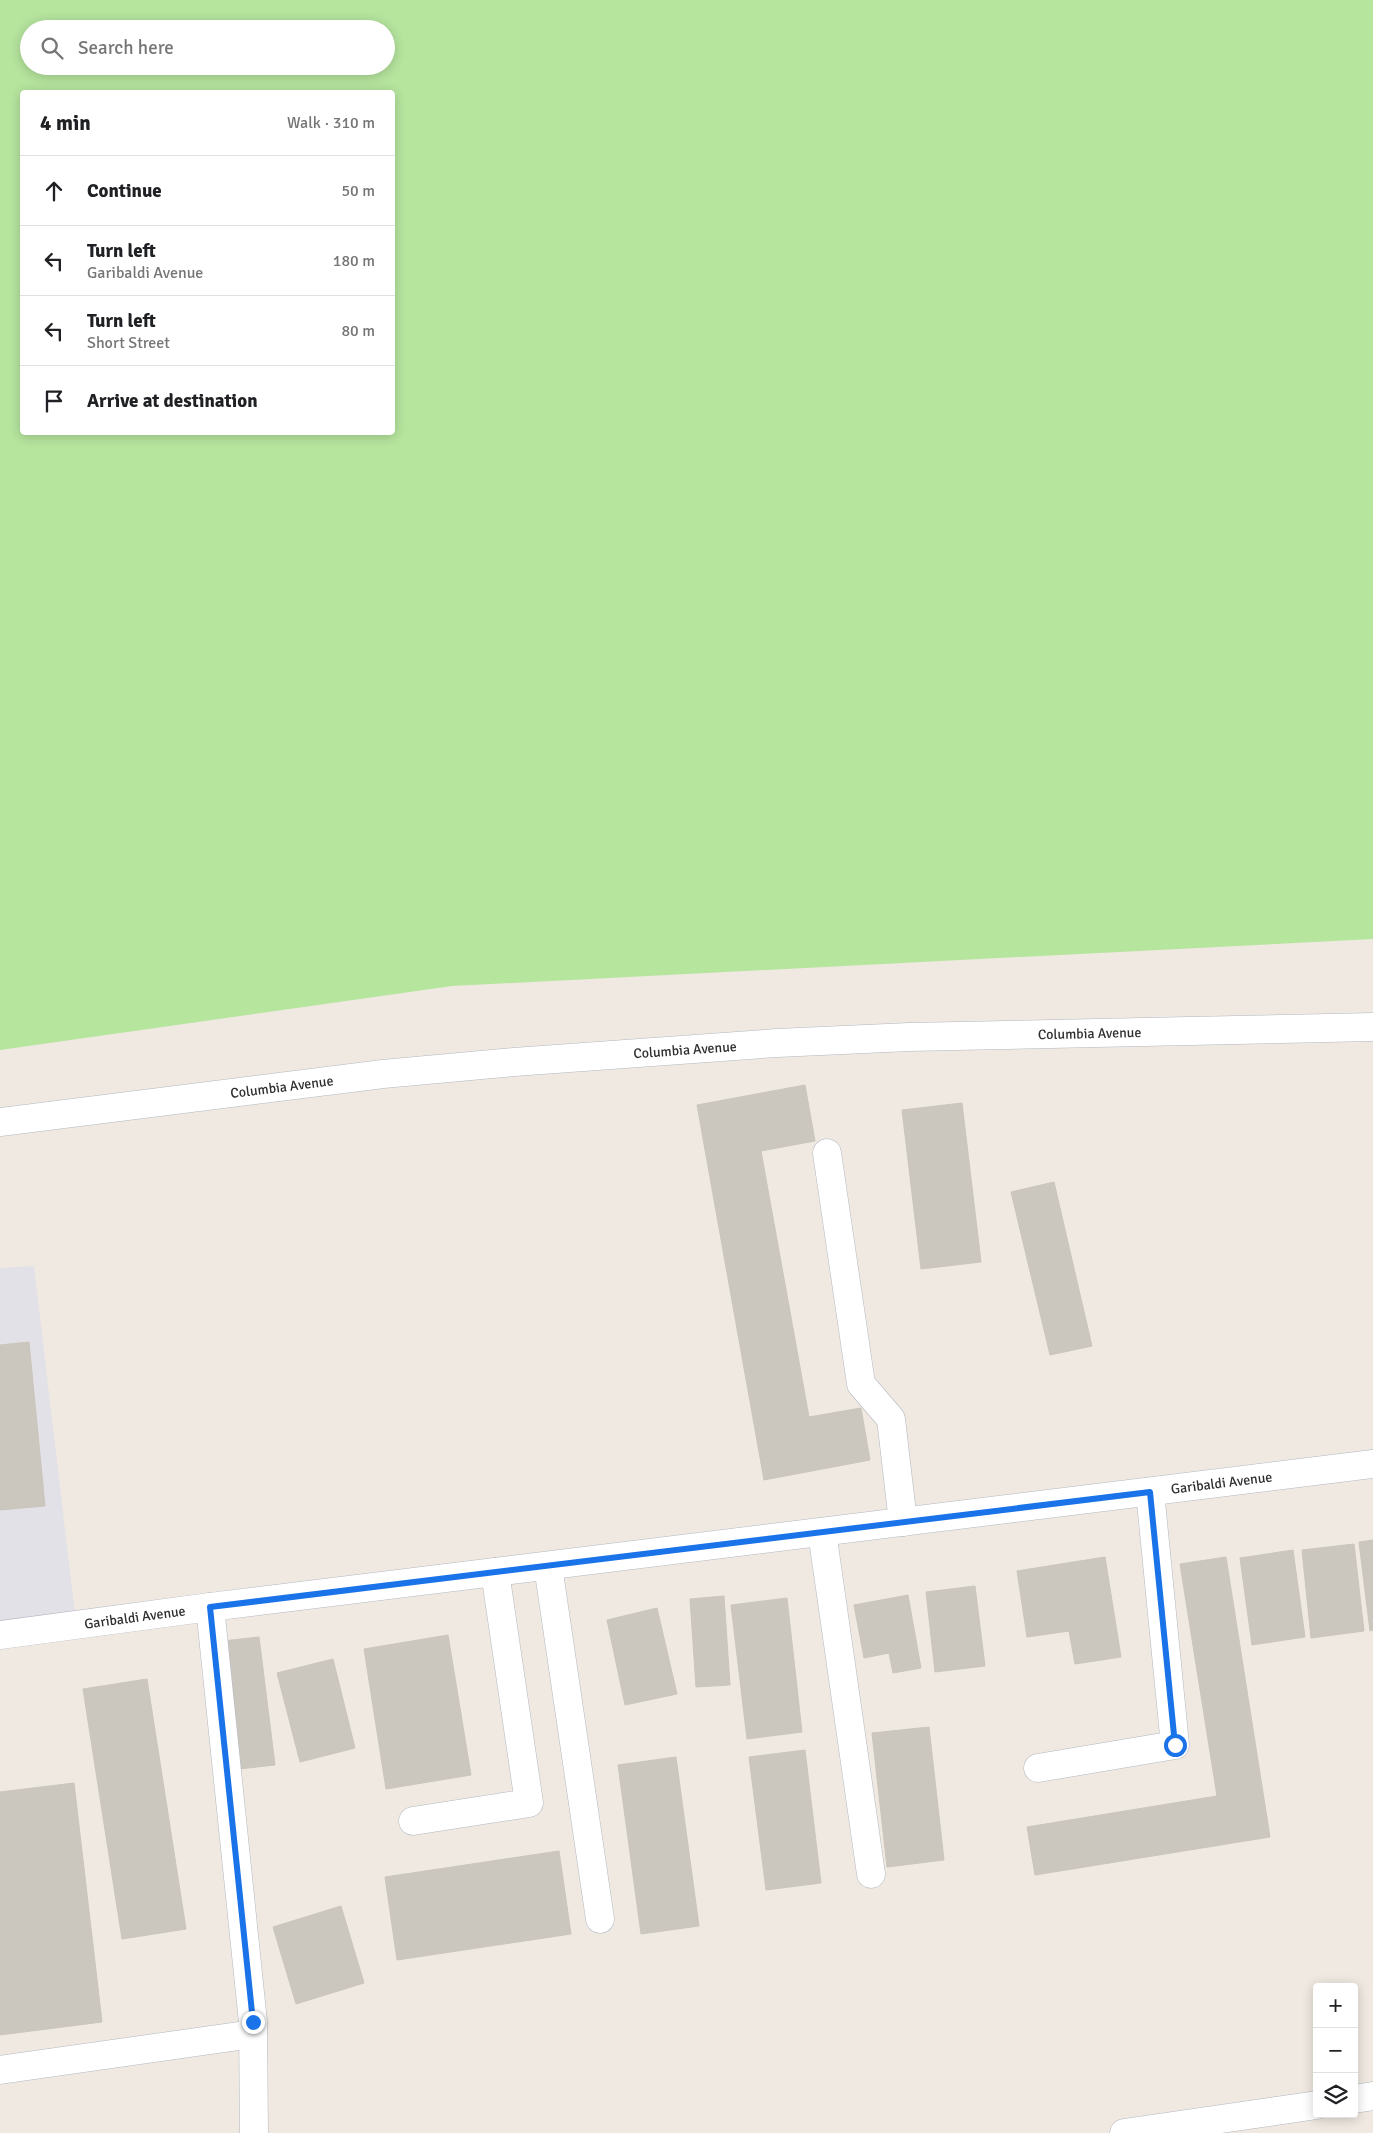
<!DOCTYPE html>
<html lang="en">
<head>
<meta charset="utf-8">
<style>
	:root { --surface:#fff; --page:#f6f6f6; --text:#202124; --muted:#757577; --line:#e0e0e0 }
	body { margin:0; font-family:Signika,sans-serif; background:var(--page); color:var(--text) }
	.controls { position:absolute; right:15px; bottom:15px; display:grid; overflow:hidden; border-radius:5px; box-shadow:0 2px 12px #0003 }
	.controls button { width:45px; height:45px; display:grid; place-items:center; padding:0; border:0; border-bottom:1px solid var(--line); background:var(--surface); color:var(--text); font:25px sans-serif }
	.stop { position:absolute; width:15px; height:15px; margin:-11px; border:4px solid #1a73e8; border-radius:50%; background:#fff }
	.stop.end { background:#1a73e8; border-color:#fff; box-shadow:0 1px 5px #0008 }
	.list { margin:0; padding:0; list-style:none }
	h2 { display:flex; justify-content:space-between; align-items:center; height:65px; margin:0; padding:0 20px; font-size:21px }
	h2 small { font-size:16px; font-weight:400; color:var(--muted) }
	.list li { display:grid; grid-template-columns:32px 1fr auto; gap:15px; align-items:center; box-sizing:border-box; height:70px; padding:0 20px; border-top:1px solid var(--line) }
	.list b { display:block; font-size:19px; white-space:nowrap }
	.list p { margin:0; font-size:16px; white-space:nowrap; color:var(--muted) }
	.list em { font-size:16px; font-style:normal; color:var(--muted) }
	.icon { flex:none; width:28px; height:28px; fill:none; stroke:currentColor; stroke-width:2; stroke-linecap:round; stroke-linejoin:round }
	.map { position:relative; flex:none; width:1373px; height:2133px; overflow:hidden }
	.search { position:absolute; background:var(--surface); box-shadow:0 2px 12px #0003; left:20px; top:20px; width:375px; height:55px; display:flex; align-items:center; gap:12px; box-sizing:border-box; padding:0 18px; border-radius:28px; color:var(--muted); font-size:19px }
	.panel { position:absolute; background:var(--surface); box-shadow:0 2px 12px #0003; left:20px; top:90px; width:375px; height:345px; border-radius:5px }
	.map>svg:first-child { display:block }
	.industrial { fill:#e3e1e8 }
	.green { fill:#b6e59e; fill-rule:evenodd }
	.building { fill:#cbc7bf; stroke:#cbc5ba }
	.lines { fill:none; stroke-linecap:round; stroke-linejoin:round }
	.minor-casing { stroke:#b4b7c1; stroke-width:29 }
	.minor { stroke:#fff; stroke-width:28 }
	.route { stroke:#1a73e8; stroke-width:6 }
	.labels { text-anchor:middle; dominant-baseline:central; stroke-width:4; stroke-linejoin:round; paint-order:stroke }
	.street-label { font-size:14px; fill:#2e2e2e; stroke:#fff }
</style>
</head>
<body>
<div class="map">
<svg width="1373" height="2133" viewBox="0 0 1373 2133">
	<rect width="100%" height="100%" fill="#efe9e1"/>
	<path class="industrial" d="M 34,1266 L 75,1614 L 0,1623 L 0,1268 Z"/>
	<path class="green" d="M 0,0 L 1373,0 L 1373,939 L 452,986 L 0,1050 ZM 29,29 L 386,29 L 386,66 L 29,66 ZM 22,92 L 392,92 L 392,432 L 22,432 Z"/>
	<path class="building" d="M 805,1085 L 815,1141 L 761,1151 L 809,1417 L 861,1408 L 870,1460 L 764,1480 L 697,1105 Z
		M 962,1103 L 981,1262 L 921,1269 L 902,1110 Z
		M 1054,1182 L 1092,1346 L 1050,1355 L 1011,1192 Z
		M 29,1342 L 45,1506 L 0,1510 L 0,1345 Z
		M 1373,1540 L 1373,1630 L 1370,1631 L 1359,1542 Z
		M 1354,1544 L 1364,1631 L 1311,1638 L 1302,1550 Z
		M 1293,1550 L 1305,1637 L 1252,1645 L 1240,1558 Z
		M 1105,1557 L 1121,1657 L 1075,1664 L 1069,1631 L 1027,1637 L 1017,1571 Z
		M 1226,1557 L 1270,1837 L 1035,1875 L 1027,1827 L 1217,1796 L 1180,1564 Z
		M 975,1586 L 985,1666 L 935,1672 L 926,1592 Z
		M 908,1595 L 921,1668 L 893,1673 L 889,1653 L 864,1658 L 854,1605 Z
		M 724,1596 L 730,1685 L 696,1687 L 690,1599 Z
		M 787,1598 L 802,1732 L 747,1739 L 731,1605 Z
		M 657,1608 L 677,1694 L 625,1705 L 607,1620 Z
		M 448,1635 L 471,1775 L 386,1789 L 364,1649 Z
		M 259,1637 L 275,1765 L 239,1769 L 223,1641 Z
		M 333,1659 L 355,1748 L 300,1762 L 277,1673 Z
		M 147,1679 L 186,1929 L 122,1939 L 83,1689 Z
		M 929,1727 L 944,1860 L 887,1867 L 872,1733 Z
		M 805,1750 L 821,1883 L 766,1890 L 749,1757 Z
		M 676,1757 L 699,1926 L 641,1934 L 618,1765 Z
		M 74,1783 L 102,2022 L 0,2035 L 0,1792 Z
		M 559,1851 L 571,1934 L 397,1960 L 385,1877 Z
		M 341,1906 L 364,1983 L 296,2004 L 273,1927 Z"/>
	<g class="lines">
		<defs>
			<g id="minor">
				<path id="s1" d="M 0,1122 L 383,1074 L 514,1062 L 777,1043 L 909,1037 L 1373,1027"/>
				<path d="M 827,1153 L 861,1384 L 891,1419 L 903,1522"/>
				<path d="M 822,1532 L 871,1874"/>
				<path d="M 548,1566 L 600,1919"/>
				<path d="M 210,1607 L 253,2022 L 254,2133"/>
				<path id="s2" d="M 0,1635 L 210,1607 L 1373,1464"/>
				<path d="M 1038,1768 L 1175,1745 L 1150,1492"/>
				<path d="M 413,1821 L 529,1803 L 495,1572"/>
				<path d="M 0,2070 L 253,2034"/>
				<path d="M 1354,2099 L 1373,2096"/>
				<path d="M 1124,2133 L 1317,2105"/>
			</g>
		</defs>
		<use href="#minor" class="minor-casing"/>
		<use href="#minor" class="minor"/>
	</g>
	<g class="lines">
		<path class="route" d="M 253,2022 L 210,1607 L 1150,1492 L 1175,1745"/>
	</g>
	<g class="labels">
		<g class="street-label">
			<text stroke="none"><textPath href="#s1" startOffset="1094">Columbia Avenue</textPath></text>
			<text stroke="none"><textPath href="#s1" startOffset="689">Columbia Avenue</textPath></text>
			<text stroke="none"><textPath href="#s1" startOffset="284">Columbia Avenue</textPath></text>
			<text stroke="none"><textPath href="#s2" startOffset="1231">Garibaldi Avenue</textPath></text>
			<text stroke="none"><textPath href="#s2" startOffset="136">Garibaldi Avenue</textPath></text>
		</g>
	</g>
</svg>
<div class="controls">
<button>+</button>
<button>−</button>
<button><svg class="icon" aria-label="layers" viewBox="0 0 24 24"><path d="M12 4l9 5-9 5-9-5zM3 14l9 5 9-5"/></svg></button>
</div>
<div class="stop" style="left:1175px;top:1745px"></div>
<div class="stop end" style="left:253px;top:2022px"></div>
<div class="search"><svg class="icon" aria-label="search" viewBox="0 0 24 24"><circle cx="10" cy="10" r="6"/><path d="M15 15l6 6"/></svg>Search here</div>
<section class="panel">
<h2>4 min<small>Walk · 310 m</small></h2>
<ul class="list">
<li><svg class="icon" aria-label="ahead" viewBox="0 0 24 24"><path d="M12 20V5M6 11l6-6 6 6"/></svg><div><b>Continue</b></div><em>50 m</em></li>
<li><svg class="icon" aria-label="left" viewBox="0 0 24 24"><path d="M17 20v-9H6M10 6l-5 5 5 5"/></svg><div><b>Turn left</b><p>Garibaldi Avenue</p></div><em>180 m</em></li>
<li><svg class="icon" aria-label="left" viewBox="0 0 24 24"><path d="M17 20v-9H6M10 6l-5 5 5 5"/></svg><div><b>Turn left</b><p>Short Street</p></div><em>80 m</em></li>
<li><svg class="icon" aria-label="arrive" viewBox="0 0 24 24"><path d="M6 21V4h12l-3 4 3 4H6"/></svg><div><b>Arrive at destination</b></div></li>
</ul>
</section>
</div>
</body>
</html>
